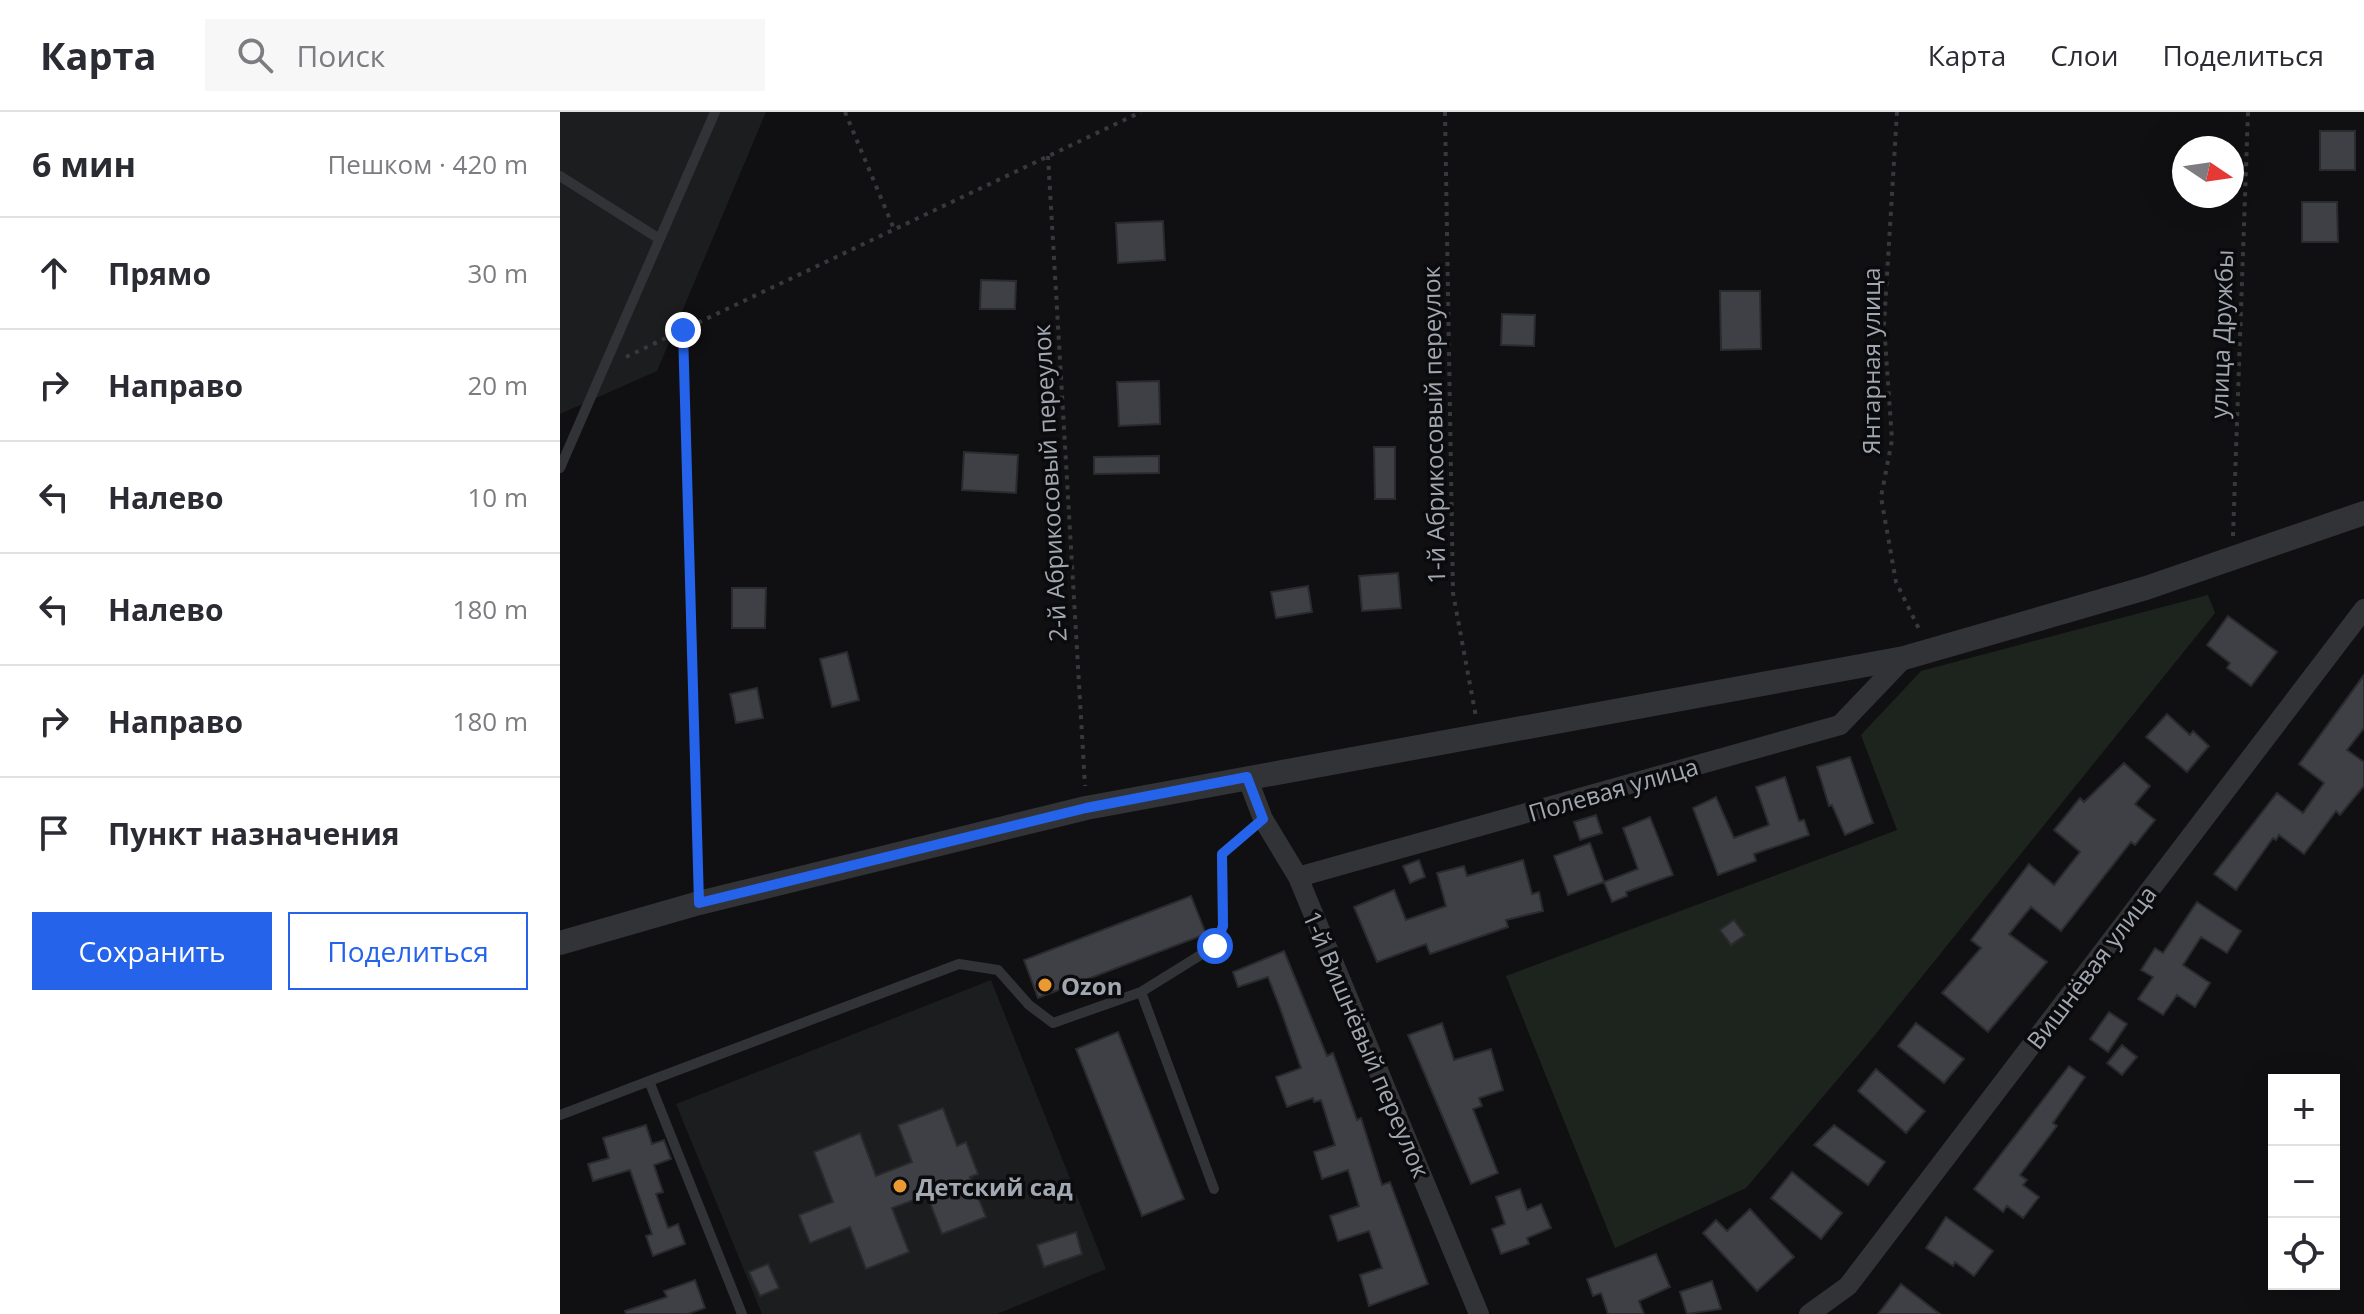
<!DOCTYPE html>
<html lang="ru">
<head>
<meta charset="utf-8">
<style>
	:root { --surface:#fff; --page:#f7f7f7; --text:#2b2b33; --muted:#7c7c81; --line:#e1e1e2; --accent:#2563eb }
	body { margin:0; font-family:"Open Sans",sans-serif; background:var(--page); color:var(--text) }
	.controls { position:absolute; right:24px; bottom:24px; display:grid; overflow:hidden; border-radius:0px; box-shadow:0 8px 32px #0002 }
	.controls button { width:72px; height:72px; display:grid; place-items:center; padding:0; border:0; border-bottom:2px solid var(--line); background:var(--surface); color:var(--text); font:40px sans-serif }
	.compass { position:absolute; left:1612px; top:24px; width:72px; height:72px; border-radius:50%; background:var(--surface); box-shadow:0 8px 32px #0002; rotate:103deg }
	.stop { position:absolute; width:24px; height:24px; margin:-18px; border:6px solid #2563eb; border-radius:50%; background:#fff }
	.stop.end { background:#2563eb; border-color:#fff; box-shadow:0 2px 8px #0008 }
	.list { margin:0; padding:0; list-style:none }
	h2 { display:flex; justify-content:space-between; align-items:center; height:104px; margin:0; padding:0 32px; font-size:34px }
	h2 small { font-size:26px; font-weight:400; color:var(--muted) }
	.list li { display:grid; grid-template-columns:52px 1fr auto; gap:24px; align-items:center; box-sizing:border-box; height:112px; padding:0 32px; border-top:2px solid var(--line) }
	.list b { display:block; font-size:30px; white-space:nowrap }
	.list em { font-size:26px; font-style:normal; color:var(--muted) }
	.actions { display:flex; gap:16px; padding:24px 32px }
	.actions a { flex:1; padding:18px 0; border:2px solid var(--accent); border-radius:0px; text-align:center; font-size:28px; color:var(--accent) }
	.actions .main { background:var(--accent); color:#fff }
	.icon { flex:none; width:44px; height:44px; fill:none; stroke:currentColor; stroke-width:2; stroke-linecap:round; stroke-linejoin:round }
	.map { position:relative; flex:none; width:1804px; height:1202px; overflow:hidden }
	header { display:flex; align-items:center; gap:48px; box-sizing:border-box; height:112px; padding:0 40px; background:var(--surface); border-bottom:2px solid var(--line) }
	header strong { font-size:38px }
	nav { display:flex; gap:44px; margin-inline-start:auto; font-size:28px }
	.search { width:560px; height:72px; background:var(--page); display:flex; align-items:center; gap:20px; box-sizing:border-box; padding:0 28px; border-radius:0px; color:var(--muted); font-size:30px }
	main { display:flex }
	aside { flex:1; background:var(--surface) }
	.map>svg:first-child { display:block }
	.built { fill:#1c1d1f }
	.green { fill:#1d241d }
	.building { fill:#3f4045; stroke:#2a2b2e; stroke-width:2 }
	.lines { fill:none; stroke-linecap:round; stroke-linejoin:round }
	.path { stroke:#373a3d; stroke-width:4; stroke-dasharray:4 6; stroke-linecap:butt }
	.service { stroke:#313336; stroke-width:10 }
	.minor { stroke:#313336; stroke-width:20 }
	.tertiary { stroke:#313336; stroke-width:24 }
	.route { stroke:#2563eb; stroke-width:10 }
	.poi-dot { fill:#ea9a30; stroke:#0b0b0d; stroke-width:3 }
	.labels { text-anchor:middle; dominant-baseline:central; stroke-width:7; stroke-linejoin:round; paint-order:stroke }
	.street-label { font-size:24px; fill:#a2a8b2; stroke:#0b0b0d }
	.poi-label { font-size:24px; font-weight:bold; fill:#a2a8b2; stroke:#0b0b0d; text-anchor:start }
</style>
</head>
<body>
<header>
<strong>Карта</strong>
<div class="search"><svg class="icon" aria-label="search" viewBox="0 0 24 24"><circle cx="10" cy="10" r="6"/><path d="M15 15l6 6"/></svg>Поиск</div>
<nav><a>Карта</a><a>Слои</a><a>Поделиться</a></nav>
</header>
<main>
<aside>
<h2>6 мин<small>Пешком · 420 m</small></h2>
<ul class="list">
<li><svg class="icon" aria-label="ahead" viewBox="0 0 24 24"><path d="M12 20V5M6 11l6-6 6 6"/></svg><div><b>Прямо</b></div><em>30 m</em></li>
<li><svg class="icon" aria-label="right" viewBox="0 0 24 24"><path d="M7 20v-9h11M14 6l5 5-5 5"/></svg><div><b>Направо</b></div><em>20 m</em></li>
<li><svg class="icon" aria-label="left" viewBox="0 0 24 24"><path d="M17 20v-9H6M10 6l-5 5 5 5"/></svg><div><b>Налево</b></div><em>10 m</em></li>
<li><svg class="icon" aria-label="left" viewBox="0 0 24 24"><path d="M17 20v-9H6M10 6l-5 5 5 5"/></svg><div><b>Налево</b></div><em>180 m</em></li>
<li><svg class="icon" aria-label="right" viewBox="0 0 24 24"><path d="M7 20v-9h11M14 6l5 5-5 5"/></svg><div><b>Направо</b></div><em>180 m</em></li>
<li><svg class="icon" aria-label="arrive" viewBox="0 0 24 24"><path d="M6 21V4h12l-3 4 3 4H6"/></svg><div><b>Пункт назначения</b></div></li>
</ul>
<div class="actions"><a class="main">Сохранить</a><a>Поделиться</a></div>
</aside>
<div class="map">
<svg width="1804" height="1202" viewBox="0 0 1804 1202">
	<rect width="100%" height="100%" fill="#101012"/>
	<path class="built" d="M 0,0 L 206,0 L 97,259 L 0,302 Z
		M 431,868 L 546,1157 L 437,1202 L 202,1202 L 116,992 Z"/>
	<path class="green" d="M 1648,483 L 1655,501 L 1310,929 L 1186,1076 L 1055,1136 L 946,864 L 1337,718 L 1301,623 L 1361,559 Z"/>
	<path class="building" d="M 1760,19 L 1795,19 L 1795,58 L 1760,58 Z
		M 1742,90 L 1777,90 L 1778,130 L 1742,130 Z
		M 603,109 L 605,148 L 558,151 L 556,111 Z
		M 421,168 L 456,169 L 455,197 L 420,197 Z
		M 1160,179 L 1200,179 L 1201,237 L 1161,238 Z
		M 942,202 L 975,203 L 974,234 L 941,233 Z
		M 599,269 L 600,312 L 559,314 L 557,270 Z
		M 814,335 L 835,335 L 835,387 L 815,387 Z
		M 404,340 L 458,343 L 456,381 L 402,378 Z
		M 599,344 L 599,361 L 534,362 L 534,345 Z
		M 838,461 L 841,496 L 802,499 L 799,464 Z
		M 748,474 L 752,500 L 716,506 L 711,480 Z
		M 172,476 L 206,476 L 205,516 L 172,516 Z
		M 1668,504 L 1717,540 L 1691,574 L 1667,556 L 1670,551 L 1647,533 Z
		M 287,540 L 299,588 L 272,595 L 260,547 Z
		M 1804,563 L 1804,616 L 1787,638 L 1804,650 L 1804,674 L 1780,703 L 1776,699 L 1744,742 L 1719,723 L 1716,728 L 1713,726 L 1676,778 L 1654,762 L 1717,681 L 1743,701 L 1764,671 L 1739,652 Z
		M 197,576 L 203,606 L 176,611 L 170,582 Z
		M 1607,602 L 1630,623 L 1633,619 L 1649,634 L 1627,660 L 1586,625 Z
		M 1290,645 L 1313,711 L 1285,723 L 1272,693 L 1269,694 L 1257,655 Z
		M 1564,651 L 1590,674 L 1575,692 L 1595,708 L 1575,733 L 1571,730 L 1501,819 L 1471,795 L 1449,822 L 1487,850 L 1428,920 L 1382,881 L 1421,836 L 1411,828 L 1469,752 L 1494,773 L 1520,740 L 1494,718 L 1520,686 L 1524,690 Z
		M 1225,665 L 1239,709 L 1244,708 L 1249,723 L 1194,742 L 1196,749 L 1158,763 L 1133,696 L 1156,685 L 1174,726 L 1209,713 L 1196,675 Z
		M 1036,703 L 1042,721 L 1020,728 L 1014,710 Z
		M 1090,705 L 1113,763 L 1066,780 L 1067,784 L 1052,790 L 1044,770 L 1078,757 L 1063,716 Z
		M 1030,731 L 1044,770 L 1008,783 L 994,744 Z
		M 859,748 L 865,765 L 850,771 L 843,754 Z
		M 963,748 L 972,782 L 979,780 L 983,799 L 946,808 L 948,815 L 870,842 L 866,832 L 817,850 L 794,795 L 834,778 L 846,808 L 886,794 L 877,761 L 904,754 L 907,764 Z
		M 631,784 L 646,822 L 478,886 L 464,848 Z
		M 1637,790 L 1681,819 L 1667,841 L 1641,825 L 1623,853 L 1650,871 L 1635,895 L 1617,883 L 1603,903 L 1578,887 L 1593,865 L 1581,858 L 1595,836 L 1603,841 Z
		M 1174,808 L 1185,823 L 1171,833 L 1160,818 Z
		M 724,839 L 767,944 L 773,941 L 797,1008 L 801,1006 L 822,1073 L 830,1070 L 868,1172 L 809,1194 L 800,1163 L 822,1156 L 809,1119 L 778,1129 L 770,1104 L 799,1094 L 788,1058 L 762,1067 L 754,1040 L 775,1033 L 761,988 L 754,990 L 753,986 L 727,995 L 716,965 L 741,956 L 720,896 L 708,865 L 678,875 L 673,860 Z
		M 1549,900 L 1567,912 L 1548,940 L 1530,927 Z
		M 882,911 L 894,948 L 931,937 L 943,978 L 919,986 L 922,994 L 913,997 L 938,1061 L 911,1072 L 848,923 Z
		M 1356,911 L 1404,947 L 1384,971 L 1338,934 Z
		M 558,920 L 624,1087 L 582,1104 L 516,937 Z
		M 1562,933 L 1577,945 L 1562,963 L 1547,951 Z
		M 1509,954 L 1525,965 L 1493,1011 L 1497,1014 L 1460,1063 L 1467,1068 L 1463,1073 L 1479,1085 L 1463,1106 L 1447,1094 L 1443,1100 L 1414,1077 Z
		M 1316,957 L 1365,999 L 1346,1021 L 1298,979 Z
		M 383,996 L 397,1034 L 406,1030 L 418,1062 L 410,1065 L 426,1105 L 382,1122 L 367,1083 L 332,1096 L 349,1140 L 306,1157 L 290,1115 L 250,1131 L 239,1103 L 273,1090 L 254,1040 L 300,1021 L 316,1064 L 352,1050 L 338,1013 Z
		M 86,1013 L 92,1032 L 104,1028 L 111,1047 L 94,1053 L 103,1080 L 96,1082 L 108,1116 L 118,1112 L 125,1132 L 93,1144 L 86,1124 L 92,1122 L 70,1058 L 33,1069 L 28,1052 L 49,1046 L 43,1026 Z
		M 1274,1013 L 1325,1050 L 1308,1073 L 1254,1033 Z
		M 1232,1060 L 1282,1101 L 1261,1127 L 1211,1086 Z
		M 960,1077 L 967,1098 L 981,1092 L 991,1116 L 967,1126 L 969,1132 L 941,1142 L 932,1117 L 945,1112 L 936,1085 Z
		M 1190,1097 L 1234,1145 L 1197,1179 L 1143,1121 L 1156,1108 L 1167,1119 Z
		M 1386,1105 L 1433,1139 L 1414,1164 L 1395,1150 L 1393,1154 L 1366,1136 Z
		M 516,1120 L 522,1142 L 484,1155 L 477,1133 Z
		M 1096,1142 L 1110,1175 L 1079,1189 L 1084,1202 L 1048,1202 L 1041,1181 L 1033,1184 L 1027,1167 Z
		M 208,1152 L 219,1176 L 200,1184 L 189,1160 Z
		M 135,1168 L 145,1196 L 128,1202 L 66,1202 L 65,1199 L 107,1185 L 104,1179 Z
		M 1152,1169 L 1161,1197 L 1127,1202 L 1120,1180 Z
		M 1341,1172 L 1380,1202 L 1318,1202 Z"/>
	<g class="lines">
		<path class="path" d="M 285,0 L 334,117
			M 885,0 L 893,481 L 916,605
			M 1337,0 L 1324,213 L 1332,328 L 1321,385 L 1336,470 L 1361,521
			M 488,44 L 525,674
			M 123,218 L 138,769
			M 66,245 L 581,0
			M 1673,424 L 1688,0"/>
		<path class="service" d="M 0,64 L 98,126
			M 0,356 L 155,0
			M 581,880 L 655,834 L 663,814 L 662,742 L 703,707
			M 89,969 L 399,852 L 438,858 L 469,893 L 493,911 L 581,880 L 654,1077
			M 0,1003 L 89,969 L 182,1202"/>
		<path class="minor" d="M 687,665 L 703,707 L 738,765 L 919,1202
			M 738,765 L 1280,613 L 1344,546
			M 1249,1202 L 1288,1174 L 1804,497"/>
		<path class="tertiary" d="M 0,831 L 139,791 L 526,696 L 1344,546 L 1586,476 L 1804,401"/>
	</g>
	<g class="lines">
		<path class="route" d="M 123,218 L 139,791 L 526,696 L 687,665 L 703,707 L 662,742 L 663,814 L 655,834"/>
	</g>
	<g class="poi-dot">
		<circle cx="485" cy="873" r="8"/>
		<circle cx="340" cy="1074" r="8"/>
	</g>
	<g class="labels">
		<g class="street-label">
			<text transform="translate(1661 222) rotate(-88)">улица Дружбы</text>
			<text transform="translate(1310 249) rotate(-90)">Янтарная улица</text>
			<text transform="translate(873 313) rotate(-91)">1-й Абрикосовый переулок</text>
			<text transform="translate(489 371) rotate(-93)">2-й Абрикосовый переулок</text>
			<text transform="translate(1053 677) rotate(-16)">Полевая улица</text>
			<text transform="translate(1531 855) rotate(-53)">Вишнёвая улица</text>
			<text transform="translate(807 932) rotate(67)">1-й Вишнёвый переулок</text>
		</g>
		<g class="poi-label">
			<text x="501" y="873">Ozon</text>
			<text x="356" y="1074">Детский сад</text>
		</g>
	</g>
</svg>
<div class="controls">
<button>+</button>
<button>−</button>
<button><svg class="icon" aria-label="locate" viewBox="0 0 24 24"><circle cx="12" cy="12" r="6"/><path d="M12 2v4M12 18v4M2 12h4M18 12h4"/></svg></button>
</div>
<svg class="compass" viewBox="-18 -18 36 36"><path d="M0-13l5 13h-10z" fill="#e53935"/><path d="M0 13l5-13h-10z" fill="#7c7c81"/></svg>
<div class="stop" style="left:655px;top:834px"></div>
<div class="stop end" style="left:123px;top:218px"></div>
</div>
</main>
</body>
</html>
